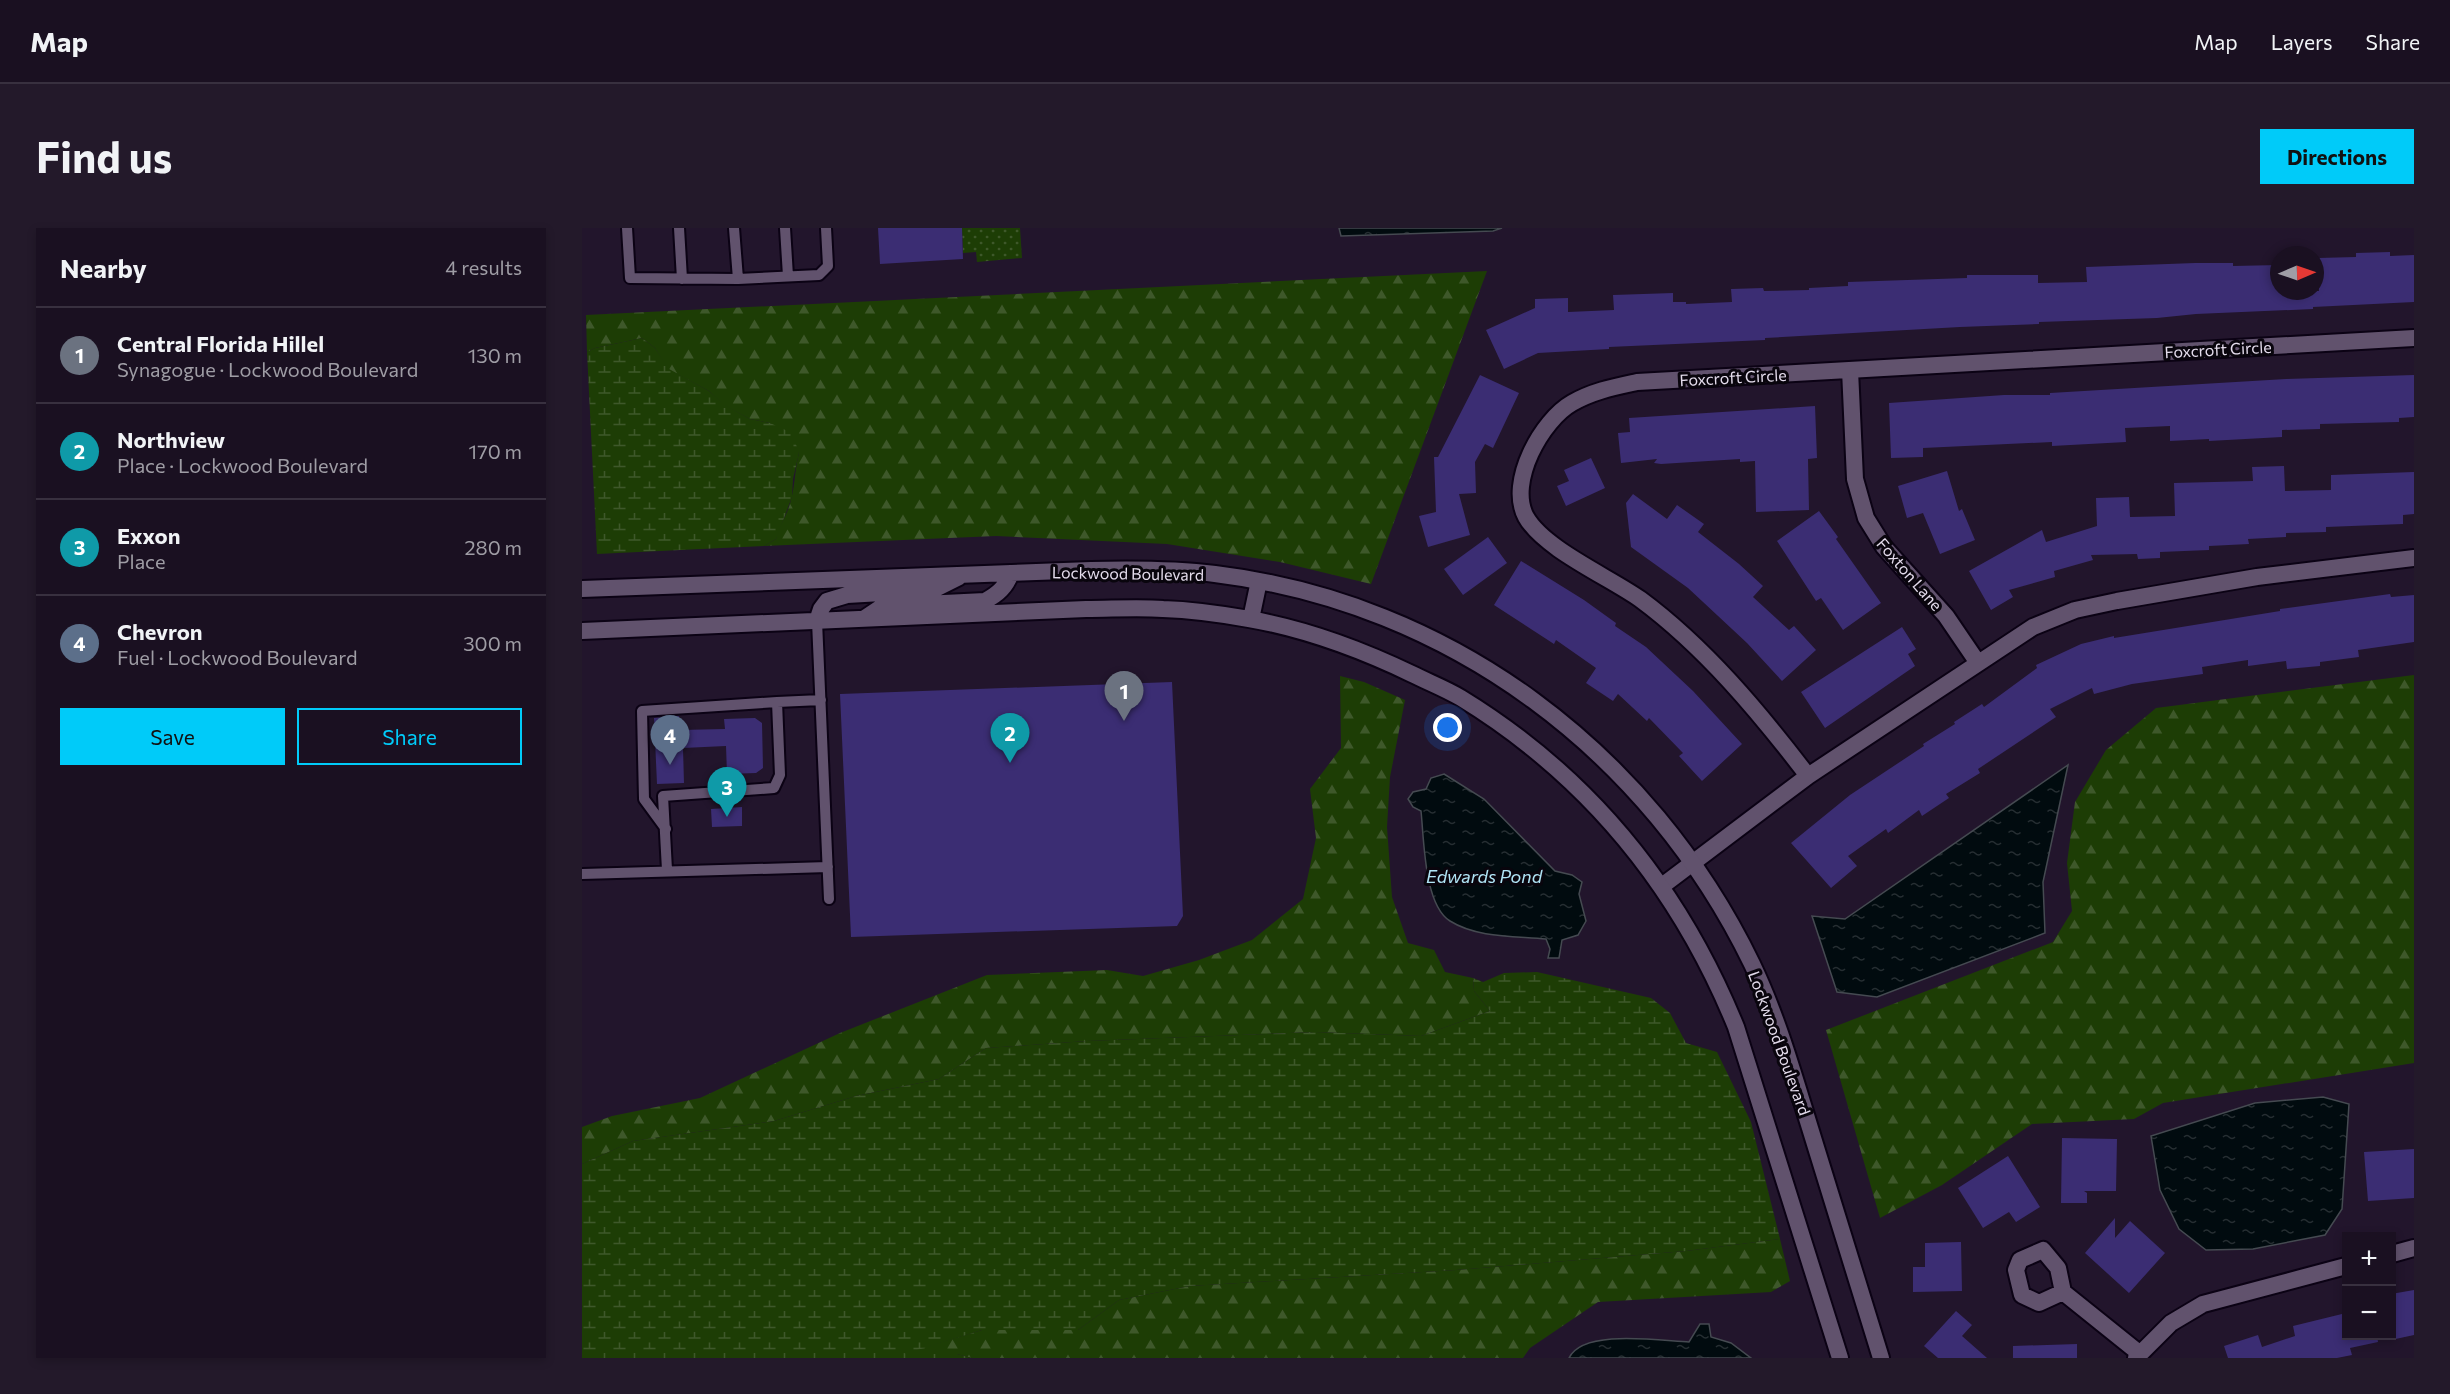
<!DOCTYPE html>
<html lang="en">
<head>
<meta charset="utf-8">
<style>
	:root { --surface:#1a1021; --page:#23192a; --text:#f1f3f6; --muted:#9f9da5; --line:#38303f; --accent:#00cbf9 }
	body { margin:0; font-family:Commissioner,sans-serif; background:var(--page); color:var(--text) }
	.controls { position:absolute; right:18px; bottom:18px; display:grid; overflow:hidden; border-radius:0px; box-shadow:0 3px 9px #0003 }
	.controls button { width:54px; height:54px; display:grid; place-items:center; padding:0; border:0; border-bottom:2px solid var(--line); background:var(--surface); color:var(--text); font:30px sans-serif }
	.compass { position:absolute; left:1688px; top:18px; width:54px; height:54px; border-radius:50%; background:var(--surface); box-shadow:0 3px 9px #0003; rotate:88deg }
	.you { position:absolute; left:866px; top:500px; width:21px; height:21px; margin:-15px; border:4px solid #fff; border-radius:50%; background:#1a73e8; box-shadow:0 0 0 9px #1a73e833 }
	.badge { display:grid; place-items:center; width:39px; height:39px; border-radius:50%; background:var(--accent); color:#fff; font-size:20px; font-weight:700 }
	.pin { position:absolute; translate:-50% -50px; filter:drop-shadow(0 2px 3px #0008) }
	.pin::after { content:''; position:absolute; top:32px; width:21px; height:18px; background:inherit; clip-path:polygon(0 0,100% 0,50% 100%) }
	.list { margin:0; padding:0; list-style:none }
	h2 { display:flex; justify-content:space-between; align-items:center; height:78px; margin:0; padding:0 24px; font-size:26px }
	h2 small { font-size:20px; font-weight:400; color:var(--muted) }
	.list li { display:grid; grid-template-columns:39px 1fr auto; gap:18px; align-items:center; box-sizing:border-box; height:96px; padding:0 24px; border-top:2px solid var(--line) }
	.list b { display:block; font-size:22px; white-space:nowrap }
	.list p { margin:0; font-size:20px; white-space:nowrap; color:var(--muted) }
	.list em { font-size:20px; font-style:normal; color:var(--muted) }
	.actions { display:flex; gap:12px; padding:18px 24px }
	.actions a { flex:1; padding:14px 0; border:2px solid var(--accent); border-radius:0px; text-align:center; font-size:21px; color:var(--accent) }
	.actions .main { background:var(--accent); color:#111 }
	.map { position:relative; flex:none; width:1832px; height:1130px; overflow:hidden; border-radius:0px }
	header { display:flex; align-items:center; gap:36px; box-sizing:border-box; height:84px; padding:0 30px; background:var(--surface); border-bottom:2px solid var(--line) }
	header strong { font-size:28px }
	nav { display:flex; gap:33px; margin-inline-start:auto; font-size:21px }
	.intro { display:flex; align-items:center; justify-content:space-between; box-sizing:border-box; height:144px; padding:0 36px }
	h1 { margin:0; font-size:42px }
	.button { padding:15px 27px; border-radius:0px; background:var(--accent); color:#111; font-size:21px; font-weight:700 }
	main { display:flex; gap:36px; padding:0 36px }
	aside { flex:1; background:var(--surface); border-radius:0px; box-shadow:0 3px 9px #0003 }
	.map>svg:first-child { display:block }
	.forest { fill:url(#forest-firs) }
	.wetland { fill:url(#wetland-marsh) }
	.park { fill:url(#park-dots) }
	.water { fill:url(#water-ripples); stroke:#454a51; stroke-width:1.5 }
	.building { fill:#3b2d73 }
	.lines { fill:none; stroke-linecap:round; stroke-linejoin:round }
	.service-casing { stroke:#0b0214; stroke-width:14 }
	.minor-casing { stroke:#0b0214; stroke-width:20 }
	.secondary-casing { stroke:#0b0214; stroke-width:20 }
	.service { stroke:#61526d; stroke-width:10 }
	.minor { stroke:#61526d; stroke-width:16 }
	.secondary { stroke:#61526d; stroke-width:16 }
	.labels { text-anchor:middle; dominant-baseline:central; stroke-width:6; stroke-linejoin:round; paint-order:stroke }
	.street-label { font-size:16px; fill:#e4dcec; stroke:#09050d }
	.water-label { font-size:18px; font-style:italic; fill:#b1e5f6; stroke:#09050d }
</style>
</head>
<body>
<header>
<strong>Map</strong>
<nav><a>Map</a><a>Layers</a><a>Share</a></nav>
</header>
<div class="intro"><h1>Find us</h1><a class="button">Directions</a></div>
<main>
<aside>
<h2>Nearby<small>4 results</small></h2>
<ul class="list">
<li><span class="badge" style="background:#6b7280">1</span><div><b>Central Florida Hillel</b><p>Synagogue · Lockwood Boulevard</p></div><em>130 m</em></li>
<li><span class="badge" style="background:#0f9aa8">2</span><div><b>Northview</b><p>Place · Lockwood Boulevard</p></div><em>170 m</em></li>
<li><span class="badge" style="background:#0f9aa8">3</span><div><b>Exxon</b><p>Place</p></div><em>280 m</em></li>
<li><span class="badge" style="background:#5c6f8a">4</span><div><b>Chevron</b><p>Fuel · Lockwood Boulevard</p></div><em>300 m</em></li>
</ul>
<div class="actions"><a class="main">Save</a><a>Share</a></div>
</aside>
<div class="map">
<svg width="1832" height="1130" viewBox="0 0 1832 1130">
	<defs>
		<pattern id="forest-firs" width="22" height="20" patternUnits="userSpaceOnUse" patternTransform="scale(1.5)"><rect width="22" height="20" fill="#1d3d05"/><path d="M5 1l3.5 6h-7zM16 11l3.5 6h-7z" fill="#3e582a"/></pattern>
		<pattern id="wetland-marsh" width="20" height="14" patternUnits="userSpaceOnUse" patternTransform="scale(1.5)"><rect width="20" height="14" fill="#1d3d05"/><path d="M1 5h8M5 5V1M11 12h8M15 12V8" fill="none" stroke="#3e582a"/></pattern>
		<pattern id="park-dots" width="8" height="8" patternUnits="userSpaceOnUse" patternTransform="scale(1.5)"><rect width="8" height="8" fill="#1d3d05"/><path d="M2 2h.1M6 6h.1" fill="none" stroke="#3e582a" stroke-width="1.8" stroke-linecap="round"/></pattern>
		<pattern id="water-ripples" width="26" height="14" patternUnits="userSpaceOnUse" patternTransform="scale(1.5)"><rect width="26" height="14" fill="#010b0f"/><path d="M2 4q2-2 4 0t4 0M15 11q2-2 4 0t4 0" fill="none" stroke="#262e32"/></pattern>
	</defs>
	<rect width="100%" height="100%" fill="#22152c"/>
	<path class="forest" d="M 905,43 L 789,356 L 698,334 L 585,316 L 414,308 L 182,318 L 194,311 C 197,297 206,286 209,272 C 213,257 213,240 217,225 L 188,195 L 168,191 L 142,177 L 127,163 L 86,141 L 73,120 L 60,110 L 13,120 L 5,124 L 4,87 Z
		M 1832,447 L 1832,835 L 1581,875 L 1552,891 L 1450,896 L 1360,957 L 1298,990 L 1244,802 L 1471,714 L 1490,683 L 1485,635 L 1493,574 L 1524,522 L 1574,480 Z
		M 758,448 L 782,454 L 823,472 L 808,549 L 805,599 L 810,669 L 826,715 L 852,722 L 863,744 L 891,750 L 892,763 L 908,783 L 839,808 L 733,804 L 505,813 L 404,820 L 357,851 L 274,868 L 192,893 L 51,913 L 0,936 L 0,899 L 30,888 L 118,870 L 258,805 L 405,747 L 525,742 L 561,748 L 617,732 L 670,712 L 721,671 L 734,610 L 728,561 L 759,520 Z
		M 1198,1011 L 1208,1053 L 1189,1064 L 1016,1074 L 948,1120 L 941,1130 L 390,1130 L 375,1126 L 319,1126 L 400,1102 L 496,1102 L 537,1072 L 608,1058 L 874,1042 L 1104,1023 Z"/>
	<path class="wetland" d="M 60,110 L 73,120 L 87,141 L 127,163 L 143,177 L 168,191 L 188,195 L 210,205 L 217,225 L 211,251 L 210,269 L 194,311 L 182,318 L 15,326 L 5,124 L 13,120 Z
		M 955,744 L 1069,770 L 1088,785 L 1104,815 L 1135,824 L 1169,894 L 1198,1011 L 1104,1023 L 874,1042 L 608,1058 L 537,1072 L 496,1102 L 400,1102 L 322,1126 L 375,1126 L 390,1130 L 0,1130 L 0,936 L 51,913 L 192,893 L 274,868 L 357,851 L 404,820 L 505,813 L 733,804 L 839,808 L 908,783 L 892,763 L 891,750 L 901,754 L 922,745 Z"/>
	<path class="park" d="M 380,0 L 438,0 L 440,30 L 395,34 L 394,24 L 381,25 Z"/>
	<path class="water" d="M 757,0 L 920,0 L 911,3 L 759,8 Z
		M 1486,537 L 1461,654 L 1463,705 L 1295,769 L 1255,764 L 1230,688 L 1263,691 Z
		M 862,546 L 902,571 L 973,643 L 990,647 L 1000,654 L 997,666 L 1004,693 L 996,707 L 980,712 L 977,730 L 966,730 L 968,721 L 964,711 C 933,708 895,710 868,693 C 842,677 842,611 839,583 L 831,579 L 826,571 L 831,564 L 844,561 L 849,550 Z
		M 1741,869 L 1767,876 L 1760,981 L 1743,1007 L 1671,1021 L 1624,1022 L 1597,1001 L 1578,962 L 1569,908 L 1673,875 Z
		M 1118,1096 L 1127,1096 L 1129,1109 L 1149,1115 L 1169,1130 L 987,1130 C 1001,1100 1080,1113 1107,1114 Z"/>
	<path class="building" d="M 296,0 L 380,0 L 381,31 L 298,36 Z
		M 1808,24 L 1808,28 L 1832,27 L 1832,74 L 1731,79 L 1731,81 L 1614,86 L 1575,90 L 1457,94 L 1457,96 L 1378,99 L 1183,110 L 1183,112 L 1027,119 L 1027,121 L 956,125 L 922,141 L 904,102 L 953,80 L 953,71 L 986,70 L 986,84 L 1032,82 L 1031,67 L 1091,65 L 1091,74 L 1104,74 L 1104,76 L 1150,74 L 1149,61 L 1181,60 L 1182,63 L 1227,62 L 1227,60 L 1266,58 L 1266,54 L 1385,50 L 1385,47 L 1456,47 L 1456,55 L 1505,54 L 1504,39 L 1613,35 L 1651,35 L 1651,38 L 1697,37 L 1697,63 L 1737,63 L 1736,30 L 1774,29 L 1774,25 Z
		M 898,147 L 937,165 L 911,220 L 903,216 L 893,234 L 894,265 L 877,266 L 888,307 L 846,319 L 837,288 L 854,284 L 852,229 L 856,229 Z
		M 1832,147 L 1832,189 L 1817,190 L 1817,194 L 1738,196 L 1738,201 L 1700,202 L 1700,209 L 1627,213 L 1627,211 L 1588,213 L 1588,198 L 1543,200 L 1544,214 L 1470,218 L 1470,214 L 1341,220 L 1341,229 L 1309,230 L 1307,175 L 1422,167 L 1468,167 L 1468,165 L 1704,151 Z
		M 1233,178 L 1235,230 L 1226,231 L 1227,282 L 1174,284 L 1173,233 L 1158,234 L 1158,231 L 1079,236 L 1072,235 L 1075,231 L 1039,235 L 1036,205 L 1048,204 L 1047,190 Z
		M 1009,230 L 1023,260 L 984,278 L 975,258 L 987,253 L 982,242 Z
		M 1702,238 L 1703,263 L 1749,262 L 1749,247 L 1832,244 L 1832,286 L 1821,287 L 1821,296 L 1744,299 L 1744,304 L 1704,305 L 1704,309 L 1666,311 L 1667,316 L 1627,318 L 1627,322 L 1578,324 L 1578,330 L 1556,331 L 1555,326 L 1509,327 L 1511,332 L 1472,343 L 1473,349 L 1427,362 L 1431,369 L 1409,382 L 1387,343 L 1460,302 L 1464,314 L 1515,298 L 1514,270 L 1547,269 L 1548,289 L 1593,288 L 1592,255 L 1671,253 L 1670,239 Z
		M 1365,243 L 1377,283 L 1380,281 L 1393,312 L 1358,326 L 1341,285 L 1325,290 L 1316,258 Z
		M 1051,266 L 1085,291 L 1095,277 L 1122,296 L 1116,304 L 1157,336 L 1181,358 L 1171,369 L 1207,402 L 1212,398 L 1234,422 L 1200,453 L 1165,415 L 1106,360 L 1049,319 L 1044,275 Z
		M 1237,283 L 1256,309 L 1254,311 L 1299,375 L 1261,402 L 1239,370 L 1234,373 L 1195,313 Z
		M 906,309 L 925,335 L 881,367 L 862,341 Z
		M 939,333 L 1002,372 L 1034,395 L 1033,398 L 1064,419 L 1111,463 L 1160,516 L 1120,553 L 1097,528 L 1101,525 L 1067,490 L 1065,493 L 1036,466 L 1031,473 L 1004,455 L 1014,440 L 974,412 L 972,416 L 912,377 Z
		M 1808,366 L 1809,369 L 1832,367 L 1832,414 L 1776,422 L 1777,429 L 1738,434 L 1738,438 L 1705,441 L 1704,433 L 1666,438 L 1666,432 L 1620,439 L 1621,446 L 1550,456 L 1512,466 L 1510,460 L 1468,481 L 1474,489 L 1396,541 L 1398,545 L 1364,566 L 1367,570 L 1340,588 L 1337,582 L 1306,605 L 1304,601 L 1266,628 L 1275,638 L 1249,660 L 1209,615 L 1268,567 L 1342,518 L 1341,516 L 1373,496 L 1372,494 L 1400,476 L 1402,479 L 1455,440 L 1454,437 L 1499,416 L 1532,408 L 1532,410 L 1698,383 L 1698,381 Z
		M 1320,399 L 1334,421 L 1326,426 L 1333,438 L 1243,500 L 1219,464 Z
		M 590,454 L 601,688 L 595,698 L 269,709 L 258,466 Z
		M 97,488 L 98,502 L 143,501 L 142,491 L 173,490 L 180,495 L 181,540 L 174,545 L 145,546 L 144,518 L 101,520 L 102,555 L 75,556 L 72,490 Z
		M 160,579 L 160,598 L 130,599 L 129,581 Z
		M 1480,910 L 1535,911 L 1534,963 L 1502,963 L 1505,965 L 1505,975 L 1479,975 Z
		M 1832,921 L 1832,970 L 1786,973 L 1782,924 Z
		M 1426,928 L 1458,979 L 1434,994 L 1427,984 L 1401,1000 L 1376,960 Z
		M 1533,990 L 1533,1010 L 1548,993 L 1583,1025 L 1547,1065 L 1503,1025 Z
		M 1379,1014 L 1380,1063 L 1331,1064 L 1331,1039 L 1343,1039 L 1343,1015 Z
		M 1832,1062 L 1832,1107 L 1809,1112 L 1809,1066 Z
		M 1374,1083 L 1390,1097 L 1380,1108 L 1405,1130 L 1356,1130 L 1342,1118 Z
		M 1764,1085 L 1764,1107 L 1795,1107 L 1796,1114 L 1768,1120 L 1770,1127 L 1755,1130 L 1646,1130 L 1642,1118 L 1676,1107 L 1680,1119 L 1713,1108 L 1711,1098 Z
		M 1495,1116 L 1495,1130 L 1431,1130 L 1431,1118 Z"/>
	<g class="lines">
		<defs>
			<path id="service" d="M 45,0 L 48,50 L 156,51
				M 97,0 L 100,51
				M 152,0 L 156,51 L 237,47 L 246,38 L 244,0
				M 203,0 L 206,48
				M 235,393 L 247,671
				M 84,601 L 62,571 L 60,483 L 195,474
				M 85,642 L 81,568 L 192,560 L 198,547 L 195,474 L 239,472
				M 0,646 L 246,639"/>
			<path id="minor" d="M 1268,142 L 1273,251 L 1284,290 L 1302,319 L 1364,388 L 1396,435
				M 1226,548 C 1177,484 1123,419 1058,371 C 1027,349 962,321 944,289 C 925,254 960,192 990,175 C 1011,163 1032,159 1055,154 L 1832,110
				M 1080,658 L 1226,548 L 1451,399 L 1493,382 L 1535,373 L 1675,349 L 1832,330
				M 1810,1026 L 1832,1020
				M 1481,1064 L 1457,1075 L 1440,1067 L 1434,1042 L 1438,1032 L 1461,1022 L 1476,1040 L 1481,1064 L 1557,1125
				M 1554,1130 L 1589,1095 L 1621,1076 L 1764,1038"/>
			<path id="secondary" d="M 0,361 L 509,342 C 551,341 592,341 633,346 C 869,375 1067,524 1170,736 C 1195,788 1211,845 1228,900 C 1252,976 1275,1053 1299,1130
				M 283,390 L 301,378 L 403,373 C 416,366 424,359 429,345
				M 669,391 L 677,353
				M 235,393 L 239,381 L 245,373 L 265,367 L 351,362 L 377,349
				M 0,403 L 504,381 C 530,381 556,379 581,381 C 610,382 639,386 667,391 C 724,401 778,421 830,446 C 846,454 864,461 879,470 C 1008,549 1097,659 1154,799 L 1258,1130"/>
		</defs>
		<use href="#service" class="service-casing"/>
		<use href="#minor" class="minor-casing"/>
		<use href="#secondary" class="secondary-casing"/>
		<use href="#service" class="service"/>
		<use href="#minor" class="minor"/>
		<use href="#secondary" class="secondary"/>
	</g>
	<g class="labels">
		<g class="street-label">
			<text transform="translate(1636 121) rotate(-3)">Foxcroft Circle</text>
			<text transform="translate(1151 149) rotate(-3)">Foxcroft Circle</text>
			<text transform="translate(546 345) rotate(1)">Lockwood Boulevard</text>
			<text transform="translate(1328 346) rotate(49)">Foxton Lane</text>
			<text transform="translate(1198 815) rotate(70)">Lockwood Boulevard</text>
		</g>
		<g class="water-label">
			<text x="902" y="648">Edwards Pond</text>
		</g>
	</g>
</svg>
<div class="controls">
<button>+</button>
<button>−</button>
</div>
<svg class="compass" viewBox="-18 -18 36 36"><path d="M0-13l5 13h-10z" fill="#e53935"/><path d="M0 13l5-13h-10z" fill="#9f9da5"/></svg>
<div class="you"></div>
<div class="pin badge" style="left:542px;top:493px;background:#6b7280">1</div>
<div class="pin badge" style="left:428px;top:535px;background:#0f9aa8">2</div>
<div class="pin badge" style="left:145px;top:589px;background:#0f9aa8">3</div>
<div class="pin badge" style="left:88px;top:537px;background:#5c6f8a">4</div>
</div>
</main>
</body>
</html>
